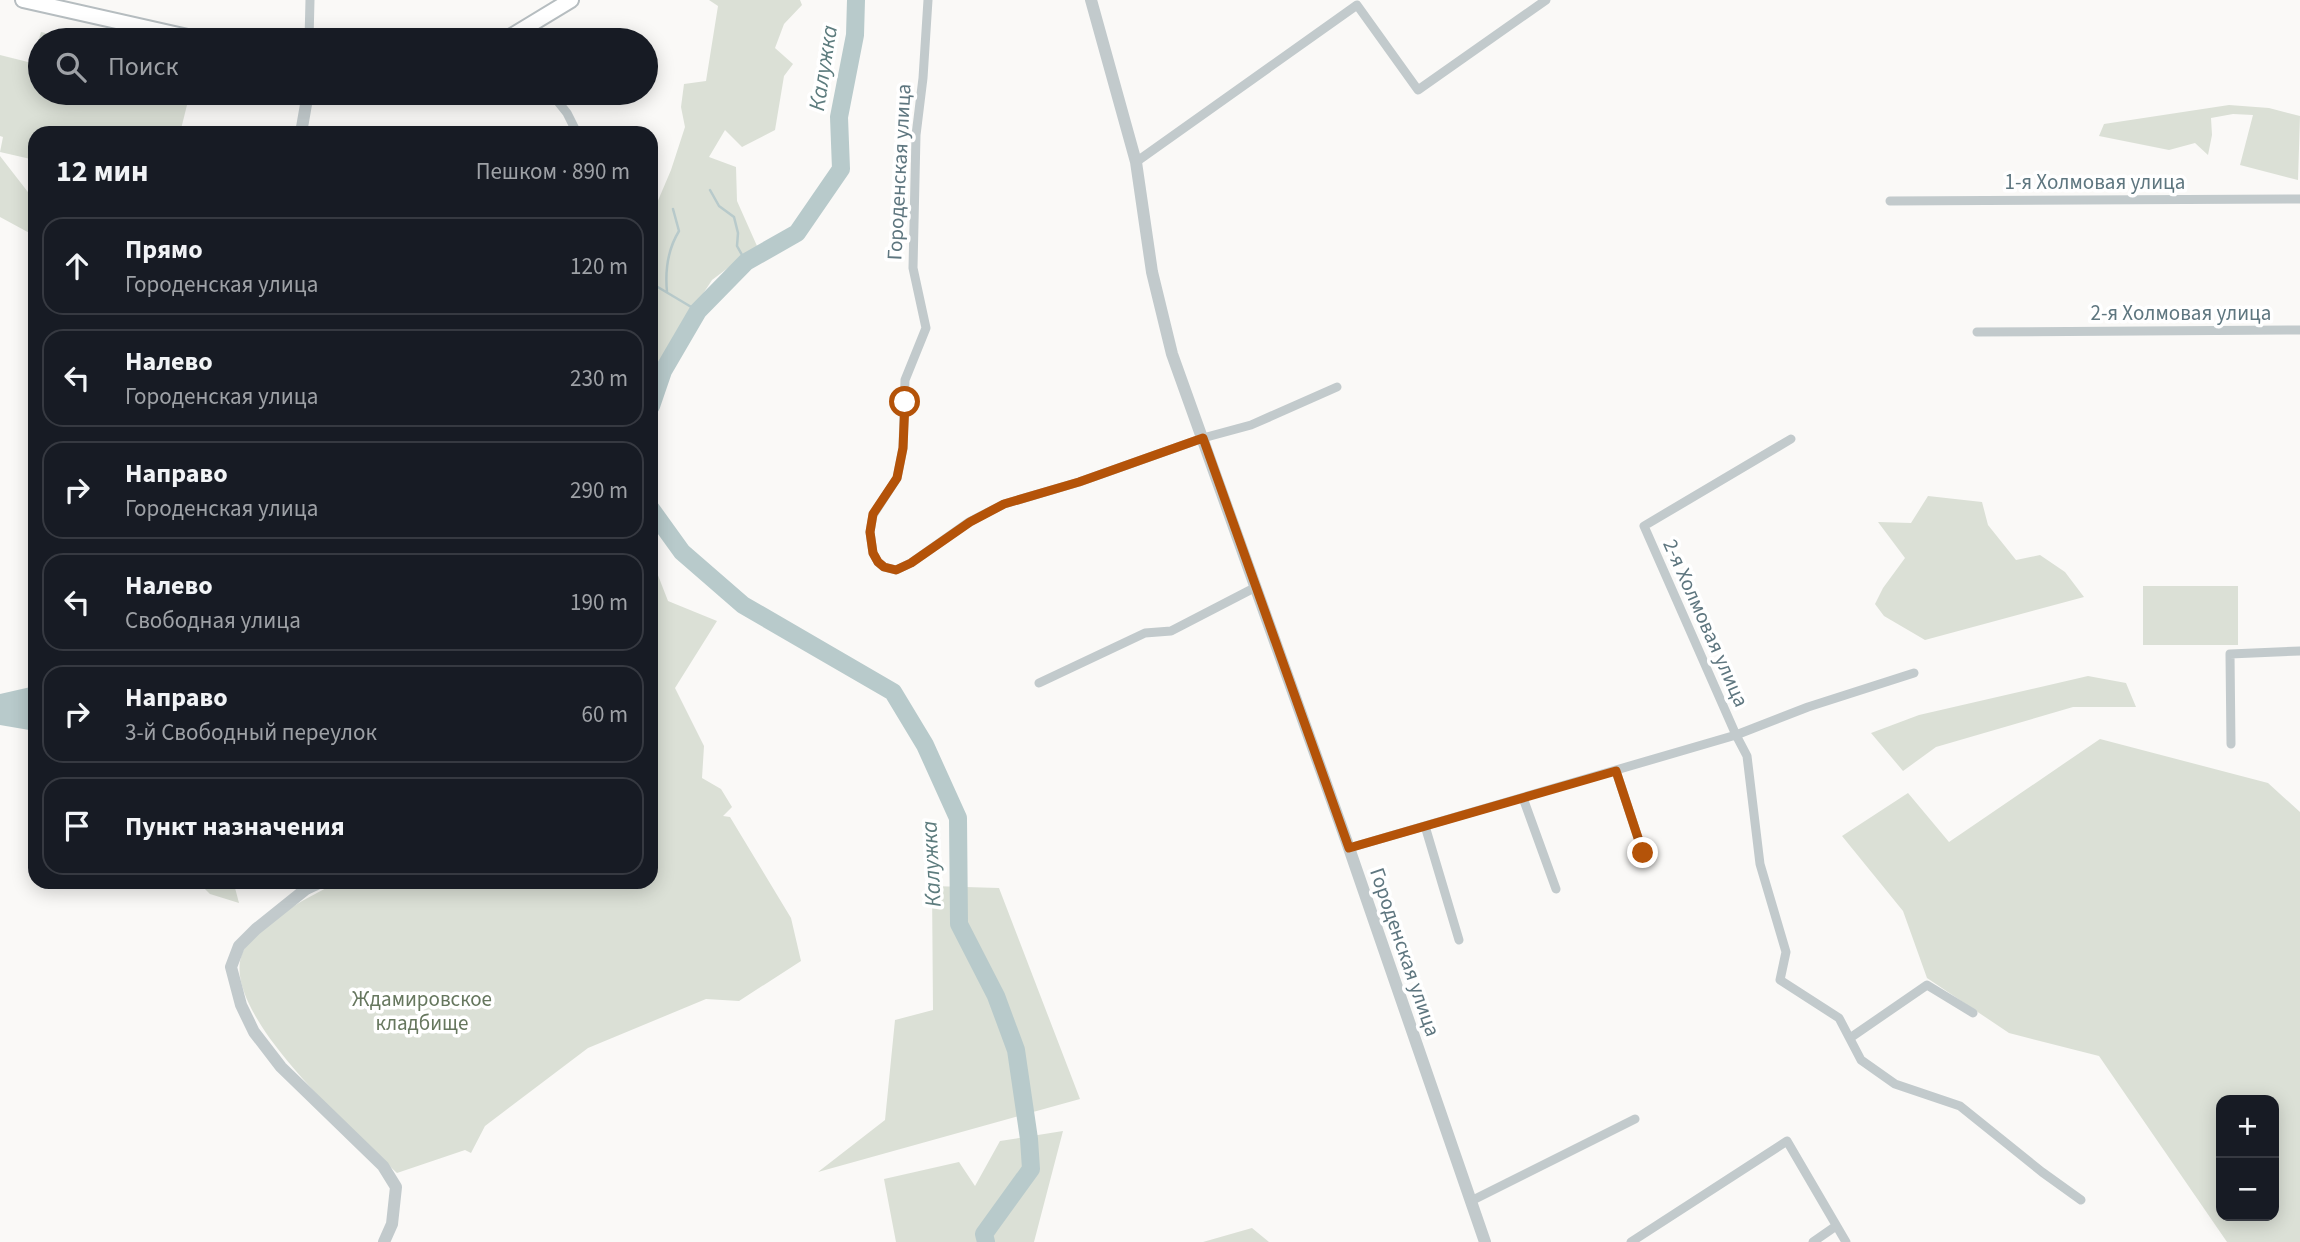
<!DOCTYPE html>
<html lang="ru">
<head>
<meta charset="utf-8">
<style>
	:root { --surface:#171b24; --page:#242831; --text:#f1f3f6; --muted:#9ea1a6; --line:#363941 }
	body { margin:0; font-family:"Source Sans 3",sans-serif; background:var(--page); color:var(--text) }
	.controls { position:absolute; right:21px; bottom:21px; display:grid; overflow:hidden; border-radius:14px; box-shadow:0 4px 18px #0003 }
	.controls button { width:63px; height:63px; display:grid; place-items:center; padding:0; border:0; border-bottom:2px solid var(--line); background:var(--surface); color:var(--text); font:35px sans-serif }
	.stop { position:absolute; width:21px; height:21px; margin:-16px; border:5px solid #b45309; border-radius:50%; background:#fff }
	.stop.end { background:#b45309; border-color:#fff; box-shadow:0 2px 7px #0008 }
	.list { margin:0; padding:0; list-style:none }
	h2 { display:flex; justify-content:space-between; align-items:center; height:91px; margin:0; padding:0 28px; font-size:30px }
	h2 small { font-size:23px; font-weight:400; color:var(--muted) }
	.list li { display:grid; grid-template-columns:46px 1fr auto; gap:21px; align-items:center; box-sizing:border-box; height:98px; margin:0 14px 14px; padding:0 14px; border:2px solid var(--line); border-radius:21px }
	.list b { display:block; font-size:26px; white-space:nowrap }
	.list p { margin:0; font-size:23px; white-space:nowrap; color:var(--muted) }
	.list em { font-size:23px; font-style:normal; color:var(--muted) }
	.icon { flex:none; width:38px; height:38px; fill:none; stroke:currentColor; stroke-width:2; stroke-linecap:round; stroke-linejoin:round }
	.map { position:relative; flex:none; width:2300px; height:1242px; overflow:hidden }
	.search { position:absolute; background:var(--surface); box-shadow:0 4px 18px #0003; left:28px; top:28px; width:630px; height:77px; display:flex; align-items:center; gap:18px; box-sizing:border-box; padding:0 24px; border-radius:38px; color:var(--muted); font-size:26px }
	.panel { position:absolute; background:var(--surface); box-shadow:0 4px 18px #0003; left:28px; top:126px; width:630px; height:763px; border-radius:21px }
	.map>svg:first-child { display:block }
	.green { fill:#dbe0d6; fill-rule:evenodd }
	.water { fill:#b8cacb }
	.lines { fill:none; stroke-linecap:round; stroke-linejoin:round }
	.stream { stroke:#b8cacb; stroke-width:2.5 }
	.river { stroke:#b8cacb; stroke-width:18 }
	.primary-casing { stroke:#b6bdc0; stroke-width:18 }
	.minor { stroke:#c2cacc; stroke-width:9 }
	.tertiary { stroke:#c2cacc; stroke-width:12 }
	.primary { stroke:#fff; stroke-width:14 }
	.route { stroke:#b45309; stroke-width:9 }
	.labels { text-anchor:middle; dominant-baseline:central; stroke-width:7; stroke-linejoin:round; paint-order:stroke }
	.street-label { font-size:21px; fill:#5e767f; stroke:#fff }
	.park-label { font-size:21px; fill:#66775e; stroke:#fff }
	.water-label { font-size:23px; font-style:italic; fill:#5d7c7e; stroke:#fff }
</style>
</head>
<body>
<div class="map">
<svg width="2300" height="1242" viewBox="0 0 2300 1242">
	<rect width="100%" height="100%" fill="#faf9f7"/>
	<path class="green" d="M 709,0 L 800,0 L 802,5 L 784,24 L 775,48 L 793,64 L 784,76 L 775,130 L 742,147 L 725,130 L 709,157 L 736,167 L 737,201 L 757,246 L 712,280 L 669,346 L 651,391 L 651,209 L 654,210 L 671,170 L 685,127 L 681,107 L 684,84 L 706,81 L 718,6 Z
		M 41,32 L 76,40 L 40,40 L 40,93 L 190,93 L 180,133 L 35,133 L 35,160 L 0,152 L 3,137 L 0,136 L 0,55 L 32,63 Z
		M 2229,105 L 2269,108 L 2300,116 L 2298,180 L 2240,165 L 2253,115 L 2233,114 L 2211,118 L 2212,135 L 2208,155 L 2195,143 L 2169,150 L 2099,136 L 2104,124 Z
		M 0,156 L 31,196 L 35,195 L 35,236 L 0,217 Z
		M 1928,496 L 1982,502 L 1988,525 L 2016,560 L 2040,555 L 2065,572 L 2084,597 L 1925,640 L 1884,616 L 1875,604 L 1883,588 L 1905,558 L 1878,522 L 1911,523 Z
		M 651,524 L 658,535 L 654,565 L 668,601 L 717,621 L 675,688 L 704,746 L 702,778 L 721,789 L 732,807 L 723,816 L 730,817 L 791,918 L 801,961 L 739,1001 L 706,999 L 588,1048 L 485,1126 L 471,1153 L 465,1150 L 397,1173 C 358,1134 219,1014 242,954 C 252,926 312,895 338,882 L 651,882 Z
		M 2143,586 L 2238,586 L 2238,645 L 2143,645 Z
		M 2088,676 L 2126,683 L 2136,707 L 2073,707 L 1936,747 L 1903,771 L 1871,733 L 1919,715 Z
		M 2100,739 L 2268,783 L 2300,812 L 2300,1242 L 2227,1242 L 2099,1056 L 2009,1033 L 1927,978 L 1903,911 L 1842,836 L 1908,793 L 1949,842 ZM 2221,1100 L 2274,1100 L 2274,1216 L 2221,1216 Z
		M 198,882 L 231,882 L 234,884 L 239,903 L 210,894 Z
		M 932,886 L 999,888 L 1080,1099 L 818,1172 L 885,1120 L 895,1020 L 933,1010 Z
		M 1063,1131 L 1034,1242 L 896,1242 L 884,1179 L 959,1162 L 975,1186 L 1000,1141 Z
		M 1252,1228 L 1269,1242 L 1203,1242 Z"/>
	<path class="water" d="M 35,686 L 35,731 L 0,725 L 0,694 Z"/>
	<g class="lines">
		<path class="stream" d="M 710,190 L 719,206 L 734,217 L 738,233 L 737,246 L 746,262
			M 651,283 L 698,311
			M 667,292 C 665,271 668,249 679,231 L 673,209"/>
		<path class="river" d="M 651,406 L 663,371 L 698,311 L 746,262 L 797,233 L 841,169 L 839,117 L 855,35 L 856,0
			M 651,509 L 682,552 L 743,605 L 893,692 L 925,745 L 958,818 L 959,924 L 996,996 L 1016,1050 L 1029,1139 L 1031,1169 L 984,1234 L 986,1242"/>
		<defs>
			<path id="primary" d="M 23,0 L 201,40
				M 505,40 L 571,0"/>
		</defs>
		<use href="#primary" class="primary-casing"/>
		<path class="minor" d="M 928,0 L 923,78 L 916,135 L 913,268 L 926,328 L 905,380 L 903,448 L 897,478 L 873,515 L 870,532 L 873,553 L 878,562 L 884,567 L 896,570 L 911,563 L 969,522 L 1004,504 L 1079,482 L 1203,438 L 1251,425 L 1337,387
			M 309,40 L 310,0
			M 551,93 L 567,113 L 577,133
			M 1136,162 L 1357,5 L 1418,90 L 1546,0
			M 1890,201 L 2300,199
			M 1977,332 L 2300,330
			M 1791,439 L 1644,526 L 1736,735 L 1747,756 L 1760,864 L 1786,952 L 1780,980 L 1839,1018 L 1861,1060 L 1895,1084 L 1960,1106 L 2042,1172 L 2081,1200
			M 1039,683 L 1145,633 L 1171,631 L 1256,587
			M 2231,744 L 2230,654 L 2300,651
			M 1616,771 L 1643,853
			M 1523,798 L 1556,889
			M 1425,826 L 1459,940
			M 1349,848 L 1736,735 L 1808,707 L 1914,673
			M 1850,1038 L 1927,985 L 1973,1013
			M 1471,1201 L 1635,1119
			M 1631,1242 L 1787,1141 L 1846,1242
			M 1813,1242 L 1836,1226"/>
		<path class="tertiary" d="M 1091,0 L 1136,162 L 1152,272 L 1172,354 L 1349,848 L 1485,1242
			M 301,133 L 308,93
			M 321,882 L 306,889 L 256,929 L 239,946 L 231,967 L 241,1005 L 254,1032 L 281,1067 L 383,1166 L 396,1187 L 392,1224 L 384,1242"/>
		<use href="#primary" class="primary"/>
	</g>
	<g class="lines">
		<path class="route" d="M 905,402 L 903,448 L 897,478 L 873,514 L 870,532 L 873,553 L 878,562 L 884,567 L 896,570 L 911,563 L 970,522 L 1004,504 L 1079,482 L 1203,438 L 1349,848 L 1616,771 L 1643,853"/>
	</g>
	<g class="labels">
		<g class="street-label">
			<text transform="translate(899 172) rotate(-87)">Городенская улица</text>
			<text x="2095" y="182">1-я Холмовая улица</text>
			<text x="2181" y="313">2-я Холмовая улица</text>
			<text transform="translate(1706 623) rotate(66)">2-я Холмовая улица</text>
			<text transform="translate(1405 952) rotate(71)">Городенская улица</text>
		</g>
		<g class="park-label">
			<text x="422" y="999">Ждамировское<tspan x="422" dy="24">кладбище</tspan></text>
		</g>
		<g class="water-label">
			<text transform="translate(823 68) rotate(-81)">Калужка</text>
			<text transform="translate(931 864) rotate(-93)">Калужка</text>
		</g>
	</g>
</svg>
<div class="controls">
<button>+</button>
<button>−</button>
</div>
<div class="stop" style="left:905px;top:402px"></div>
<div class="stop end" style="left:1643px;top:853px"></div>
<div class="search"><svg class="icon" aria-label="search" viewBox="0 0 24 24"><circle cx="10" cy="10" r="6"/><path d="M15 15l6 6"/></svg>Поиск</div>
<section class="panel">
<h2>12 мин<small>Пешком · 890 m</small></h2>
<ul class="list">
<li><svg class="icon" aria-label="ahead" viewBox="0 0 24 24"><path d="M12 20V5M6 11l6-6 6 6"/></svg><div><b>Прямо</b><p>Городенская улица</p></div><em>120 m</em></li>
<li><svg class="icon" aria-label="left" viewBox="0 0 24 24"><path d="M17 20v-9H6M10 6l-5 5 5 5"/></svg><div><b>Налево</b><p>Городенская улица</p></div><em>230 m</em></li>
<li><svg class="icon" aria-label="right" viewBox="0 0 24 24"><path d="M7 20v-9h11M14 6l5 5-5 5"/></svg><div><b>Направо</b><p>Городенская улица</p></div><em>290 m</em></li>
<li><svg class="icon" aria-label="left" viewBox="0 0 24 24"><path d="M17 20v-9H6M10 6l-5 5 5 5"/></svg><div><b>Налево</b><p>Свободная улица</p></div><em>190 m</em></li>
<li><svg class="icon" aria-label="right" viewBox="0 0 24 24"><path d="M7 20v-9h11M14 6l5 5-5 5"/></svg><div><b>Направо</b><p>3-й Свободный переулок</p></div><em>60 m</em></li>
<li><svg class="icon" aria-label="arrive" viewBox="0 0 24 24"><path d="M6 21V4h12l-3 4 3 4H6"/></svg><div><b>Пункт назначения</b></div></li>
</ul>
</section>
</div>
</body>
</html>
